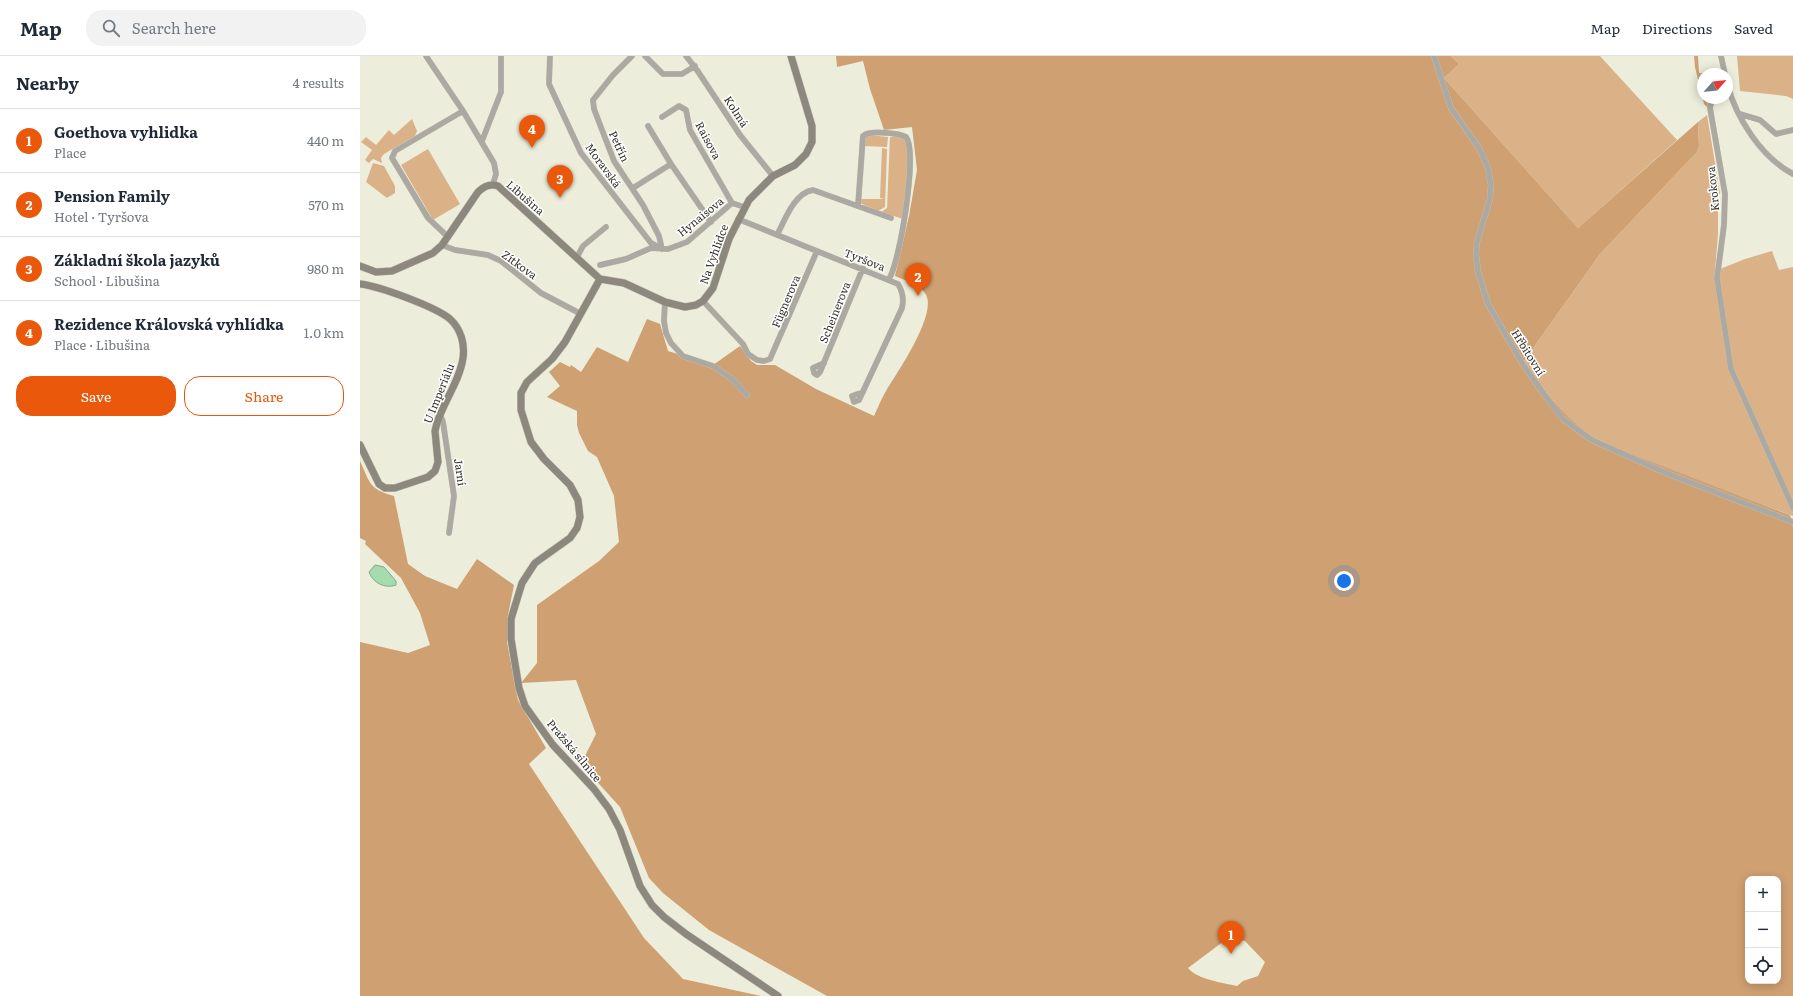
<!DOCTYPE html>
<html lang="en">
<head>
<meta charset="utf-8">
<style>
	:root { --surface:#fff; --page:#f2f2f3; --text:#1f2937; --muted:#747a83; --line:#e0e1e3; --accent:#ea580c }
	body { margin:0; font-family:Literata,serif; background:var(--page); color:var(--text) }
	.controls { position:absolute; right:12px; bottom:12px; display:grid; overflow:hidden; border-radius:8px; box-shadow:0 2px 10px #0003 }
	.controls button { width:36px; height:36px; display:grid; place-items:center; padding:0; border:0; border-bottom:1px solid var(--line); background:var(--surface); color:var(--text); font:20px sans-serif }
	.compass { position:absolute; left:1337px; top:12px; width:36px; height:36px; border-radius:50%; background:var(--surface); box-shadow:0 2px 10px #0003; rotate:63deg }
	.you { position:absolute; left:984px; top:525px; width:14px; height:14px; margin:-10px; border:3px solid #fff; border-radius:50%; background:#1a73e8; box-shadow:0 0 0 6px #1a73e833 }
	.badge { display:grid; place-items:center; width:26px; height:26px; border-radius:50%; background:var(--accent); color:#fff; font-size:13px; font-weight:700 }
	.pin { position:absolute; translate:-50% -33px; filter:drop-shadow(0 1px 2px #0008) }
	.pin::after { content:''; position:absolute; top:21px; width:14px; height:12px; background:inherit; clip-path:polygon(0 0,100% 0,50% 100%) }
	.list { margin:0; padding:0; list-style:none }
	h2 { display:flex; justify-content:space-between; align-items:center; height:52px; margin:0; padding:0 16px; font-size:17px }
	h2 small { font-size:13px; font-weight:400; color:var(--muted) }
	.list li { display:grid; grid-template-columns:26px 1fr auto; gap:12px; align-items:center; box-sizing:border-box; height:64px; padding:0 16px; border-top:1px solid var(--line) }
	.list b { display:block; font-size:15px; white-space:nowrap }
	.list p { margin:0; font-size:13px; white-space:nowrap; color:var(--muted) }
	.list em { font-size:13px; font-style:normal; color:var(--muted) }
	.actions { display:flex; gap:8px; padding:12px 16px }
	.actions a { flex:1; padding:9px 0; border:1px solid var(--accent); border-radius:16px; text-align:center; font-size:14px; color:var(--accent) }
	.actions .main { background:var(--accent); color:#fff }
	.icon { flex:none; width:22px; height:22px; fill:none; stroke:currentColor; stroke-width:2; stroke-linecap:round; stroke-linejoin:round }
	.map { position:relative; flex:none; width:1433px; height:940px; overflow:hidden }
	header { display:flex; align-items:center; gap:24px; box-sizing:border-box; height:56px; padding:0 20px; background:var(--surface); border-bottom:1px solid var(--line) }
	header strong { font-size:19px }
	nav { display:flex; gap:22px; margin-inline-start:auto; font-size:14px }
	.search { width:280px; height:36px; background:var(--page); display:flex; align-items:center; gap:10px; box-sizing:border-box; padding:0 14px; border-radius:16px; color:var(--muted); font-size:15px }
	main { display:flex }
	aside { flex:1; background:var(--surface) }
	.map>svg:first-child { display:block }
	.green { fill:#dbb288 }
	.forest { fill:#cfa071; fill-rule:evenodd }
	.water { fill:#a4dcb0; stroke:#82a988 }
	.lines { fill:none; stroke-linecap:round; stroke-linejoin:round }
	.street-casing { stroke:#c8c8b8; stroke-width:6 }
	.secondary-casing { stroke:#c8c8b8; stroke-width:8 }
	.street { stroke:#aca9a2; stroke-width:5.5 }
	.secondary { stroke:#8d887e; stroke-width:7 }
	.labels { text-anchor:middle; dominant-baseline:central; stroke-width:3; stroke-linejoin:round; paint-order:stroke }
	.street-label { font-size:11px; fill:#33332c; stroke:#fff }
</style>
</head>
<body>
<header>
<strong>Map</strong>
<div class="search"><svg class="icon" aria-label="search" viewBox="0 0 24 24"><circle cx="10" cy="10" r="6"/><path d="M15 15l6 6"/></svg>Search here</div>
<nav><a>Map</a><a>Directions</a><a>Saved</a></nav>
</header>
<main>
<aside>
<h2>Nearby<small>4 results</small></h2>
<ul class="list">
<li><span class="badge">1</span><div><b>Goethova vyhlidka</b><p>Place</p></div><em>440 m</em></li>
<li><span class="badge">2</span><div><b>Pension Family</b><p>Hotel · Tyršova</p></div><em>570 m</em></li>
<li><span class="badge">3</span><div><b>Základní škola jazyků</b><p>School · Libušina</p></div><em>980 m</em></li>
<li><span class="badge">4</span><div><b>Rezidence Královská vyhlídka</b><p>Place · Libušina</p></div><em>1.0 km</em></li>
</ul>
<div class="actions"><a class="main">Save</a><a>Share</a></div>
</aside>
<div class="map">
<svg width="1433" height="940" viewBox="0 0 1433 940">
	<rect width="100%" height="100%" fill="#ededdb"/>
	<path class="green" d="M 1091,0 L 1240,0 L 1317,84 L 1218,172 L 1084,22 L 1099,8 Z
		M 1377,0 L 1433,0 L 1433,43 L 1426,40 L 1380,35 Z
		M 1347,59 L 1360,137 L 1358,142 L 1358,178 L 1355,215 L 1385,203 L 1412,195 L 1419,214 L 1433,211 L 1433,460 L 1242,388 C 1208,366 1186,338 1164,305 L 1240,198 L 1337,96 L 1339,90 L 1338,66 Z
		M 52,63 L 57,75 L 55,80 L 24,98 L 21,102 L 22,107 L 13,103 L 9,107 L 5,104 L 12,94 L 1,86 L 6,81 L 16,89 L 29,74 L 34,79 Z
		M 508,79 L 528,81 L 527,91 L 503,90 L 504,83 Z
		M 537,80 L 544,83 L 548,88 L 547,133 L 543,163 L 521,156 L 527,152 L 530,81 Z
		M 522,92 L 527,93 L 525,151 L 518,155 L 500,147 L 500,143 L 524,143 L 520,142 Z
		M 68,93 L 100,148 L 73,164 L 41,109 Z
		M 13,107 L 24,110 L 35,130 L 35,137 L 27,142 L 6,126 Z"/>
	<path class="forest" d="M 476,0 L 1091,0 L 1099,8 L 1084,22 L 1218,172 L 1338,66 L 1339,90 L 1337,96 L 1240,198 L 1164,305 C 1186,338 1208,366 1242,387 L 1430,459 L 1433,471 L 1433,940 L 467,940 L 349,874 L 303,837 L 289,822 L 260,751 L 221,708 L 236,678 L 216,624 L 161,627 L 177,607 L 177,549 L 239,505 L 259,486 L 254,440 L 237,401 L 228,395 L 219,377 L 217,369 L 217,355 L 187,341 L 200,330 L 189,316 L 200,306 L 210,311 L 211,309 L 221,316 L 237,291 L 268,306 L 287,263 L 300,268 L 308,295 L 353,309 L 380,290 L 391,305 L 397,309 L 415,309 L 456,333 L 514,360 C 518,352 521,343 526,335 C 537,317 577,259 566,239 C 562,229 544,224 535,220 L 549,160 L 557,114 L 552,71 L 524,74 L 510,33 L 503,5 L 477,11 ZM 1388,823 L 1418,823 L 1418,925 L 1388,925 ZM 868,882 L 885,885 L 905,906 L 898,920 L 883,925 L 877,930 C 864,927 836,923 828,912 Z
		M 1334,0 L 1338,0 L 1339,17 L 1343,17 L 1343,42 L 1347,42 L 1348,50 L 1347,51 L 1344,48 L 1335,11 Z
		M 0,405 C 10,427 9,433 34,440 L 48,508 L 65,520 L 97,533 L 117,503 L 154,529 L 147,564 L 147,586 L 158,644 L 186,692 L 169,708 L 284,882 L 323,923 L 401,940 L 0,940 L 0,586 L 48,597 L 70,589 L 60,557 L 41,522 L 5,488 L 6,485 L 0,482 Z"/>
	<path class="water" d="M 15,509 L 24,511 L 36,525 L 36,529 C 25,533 13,527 9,516 Z"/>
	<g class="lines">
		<defs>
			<path id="street" d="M 66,0 L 103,55 L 134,107 L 136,118 L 133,128
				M 190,0 L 189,28 L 221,97 L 291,187 L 302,193
				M 272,0 L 253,19 L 233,44 L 234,53 L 254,105 L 283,149 L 299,180 L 302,193
				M 285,0 L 303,18 L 322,18 L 335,10
				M 326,0 L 337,14 L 380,79 L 413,120
				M 1074,0 L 1091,52 L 1119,92 L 1128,112 L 1131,129 L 1130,143 L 1117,186 L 1116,198 L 1118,216 L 1128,248 L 1162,307 L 1186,341 L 1203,363 L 1232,384 L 1306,417 L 1433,466
				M 1361,0 L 1365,18
				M 1367,27 C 1376,62 1401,101 1433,118
				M 1354,42 L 1352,43 L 1350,52 L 1365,138 L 1364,169 L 1357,222 L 1371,313 L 1433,452
				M 1380,58 L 1400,64 L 1416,78 L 1433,74
				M 302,61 L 319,50 L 326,54 L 330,74 L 372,147
				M 288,70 L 311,108 L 351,166
				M 122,85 L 141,36 L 141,0
				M 273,132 L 311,108
				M 372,147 L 384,151
				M 498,150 L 503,80 C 509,74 539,77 546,81 C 558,96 540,206 529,223
				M 378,163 L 538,228 C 543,236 544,243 542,252 L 499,344 L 494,346 L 492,340 L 503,336
				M 417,179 C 425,164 434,137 453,134 L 531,162
				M 87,180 L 68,162 L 32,102 L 35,95 L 103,55
				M 82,189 L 95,194 L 128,199 L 141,205 L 181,237 L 221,258
				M 217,201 L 223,190 L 246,171
				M 240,209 L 266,203 L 291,192 L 308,193 L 327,186 L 372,147
				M 343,245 L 383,288 L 388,298 L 397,304 L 404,305 L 410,303 L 457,195
				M 305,246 L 304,265 L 306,277 L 311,287 L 323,300 L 353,310 L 371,322 L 387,339
				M 464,307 L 453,312 L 454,317 L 457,319 L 460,316 L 503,212
				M 80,358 L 83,366 L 94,440 L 89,477"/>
			<path id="secondary" d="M 0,210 L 16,216 L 32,215 L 73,197 L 82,189 L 118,136 C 124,130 130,127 138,130 L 240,223 L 264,227 L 305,246 L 325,251 L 336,249 L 343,245 L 353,232 L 369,183 L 389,144 L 413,120 L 435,109 L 446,98 L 452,86 L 452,70 L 431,0
				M 240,223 L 205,286 L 192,303 L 167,326 L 161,337 L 161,354 L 171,386 L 184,403 L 210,429 L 218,444 L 220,461 L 217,472 L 210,482 L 175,507 L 162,527 L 151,563 L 151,583 L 159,632 L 165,650 L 193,689 L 234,733 L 249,753 L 260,774 L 280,830 L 292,849 L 304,861 L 326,878 L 418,940
				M 0,228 C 19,230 76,251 90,263 C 101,273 105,288 103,302 C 100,324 84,345 77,367 L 75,375 L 78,406 L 75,415 L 68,421 L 35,432 L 25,432 L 19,428 L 0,389"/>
		</defs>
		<use href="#street" class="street-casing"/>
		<use href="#secondary" class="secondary-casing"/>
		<use href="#street" class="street"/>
		<use href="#secondary" class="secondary"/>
	</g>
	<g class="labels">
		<g class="street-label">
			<text transform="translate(377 55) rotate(57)">Kolmá</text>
			<text transform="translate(349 84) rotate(62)">Raisova</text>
			<text transform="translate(260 90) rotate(65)">Petřín</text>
			<text transform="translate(244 109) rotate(54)">Moravská</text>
			<text transform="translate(1352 133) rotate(-96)">Krokova</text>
			<text transform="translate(166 141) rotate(41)">Libušina</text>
			<text transform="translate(340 160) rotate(-39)">Hynaisova</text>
			<text transform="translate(353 198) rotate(-70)">Na Vyhlídce</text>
			<text transform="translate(505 203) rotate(21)">Tyršova</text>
			<text transform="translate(160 208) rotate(36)">Zítkova</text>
			<text transform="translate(425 245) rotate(-67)">Fügnerova</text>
			<text transform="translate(474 256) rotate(-68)">Scheinerova</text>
			<text transform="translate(1169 296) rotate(58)">Hřbitovní</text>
			<text transform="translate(78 337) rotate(-68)">U Imperiálu</text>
			<text transform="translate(101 416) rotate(82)">Jarní</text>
			<text transform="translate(215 694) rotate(50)">Pražská silnice</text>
		</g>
	</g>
</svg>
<div class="controls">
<button>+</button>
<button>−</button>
<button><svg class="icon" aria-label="locate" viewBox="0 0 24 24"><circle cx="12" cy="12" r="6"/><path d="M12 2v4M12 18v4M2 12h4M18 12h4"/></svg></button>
</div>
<svg class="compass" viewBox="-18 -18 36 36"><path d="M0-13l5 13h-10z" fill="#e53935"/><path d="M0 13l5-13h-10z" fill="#747a83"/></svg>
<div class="you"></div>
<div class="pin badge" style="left:871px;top:898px">1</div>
<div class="pin badge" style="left:558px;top:240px">2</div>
<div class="pin badge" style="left:200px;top:142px">3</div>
<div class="pin badge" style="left:172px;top:92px">4</div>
</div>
</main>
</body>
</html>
